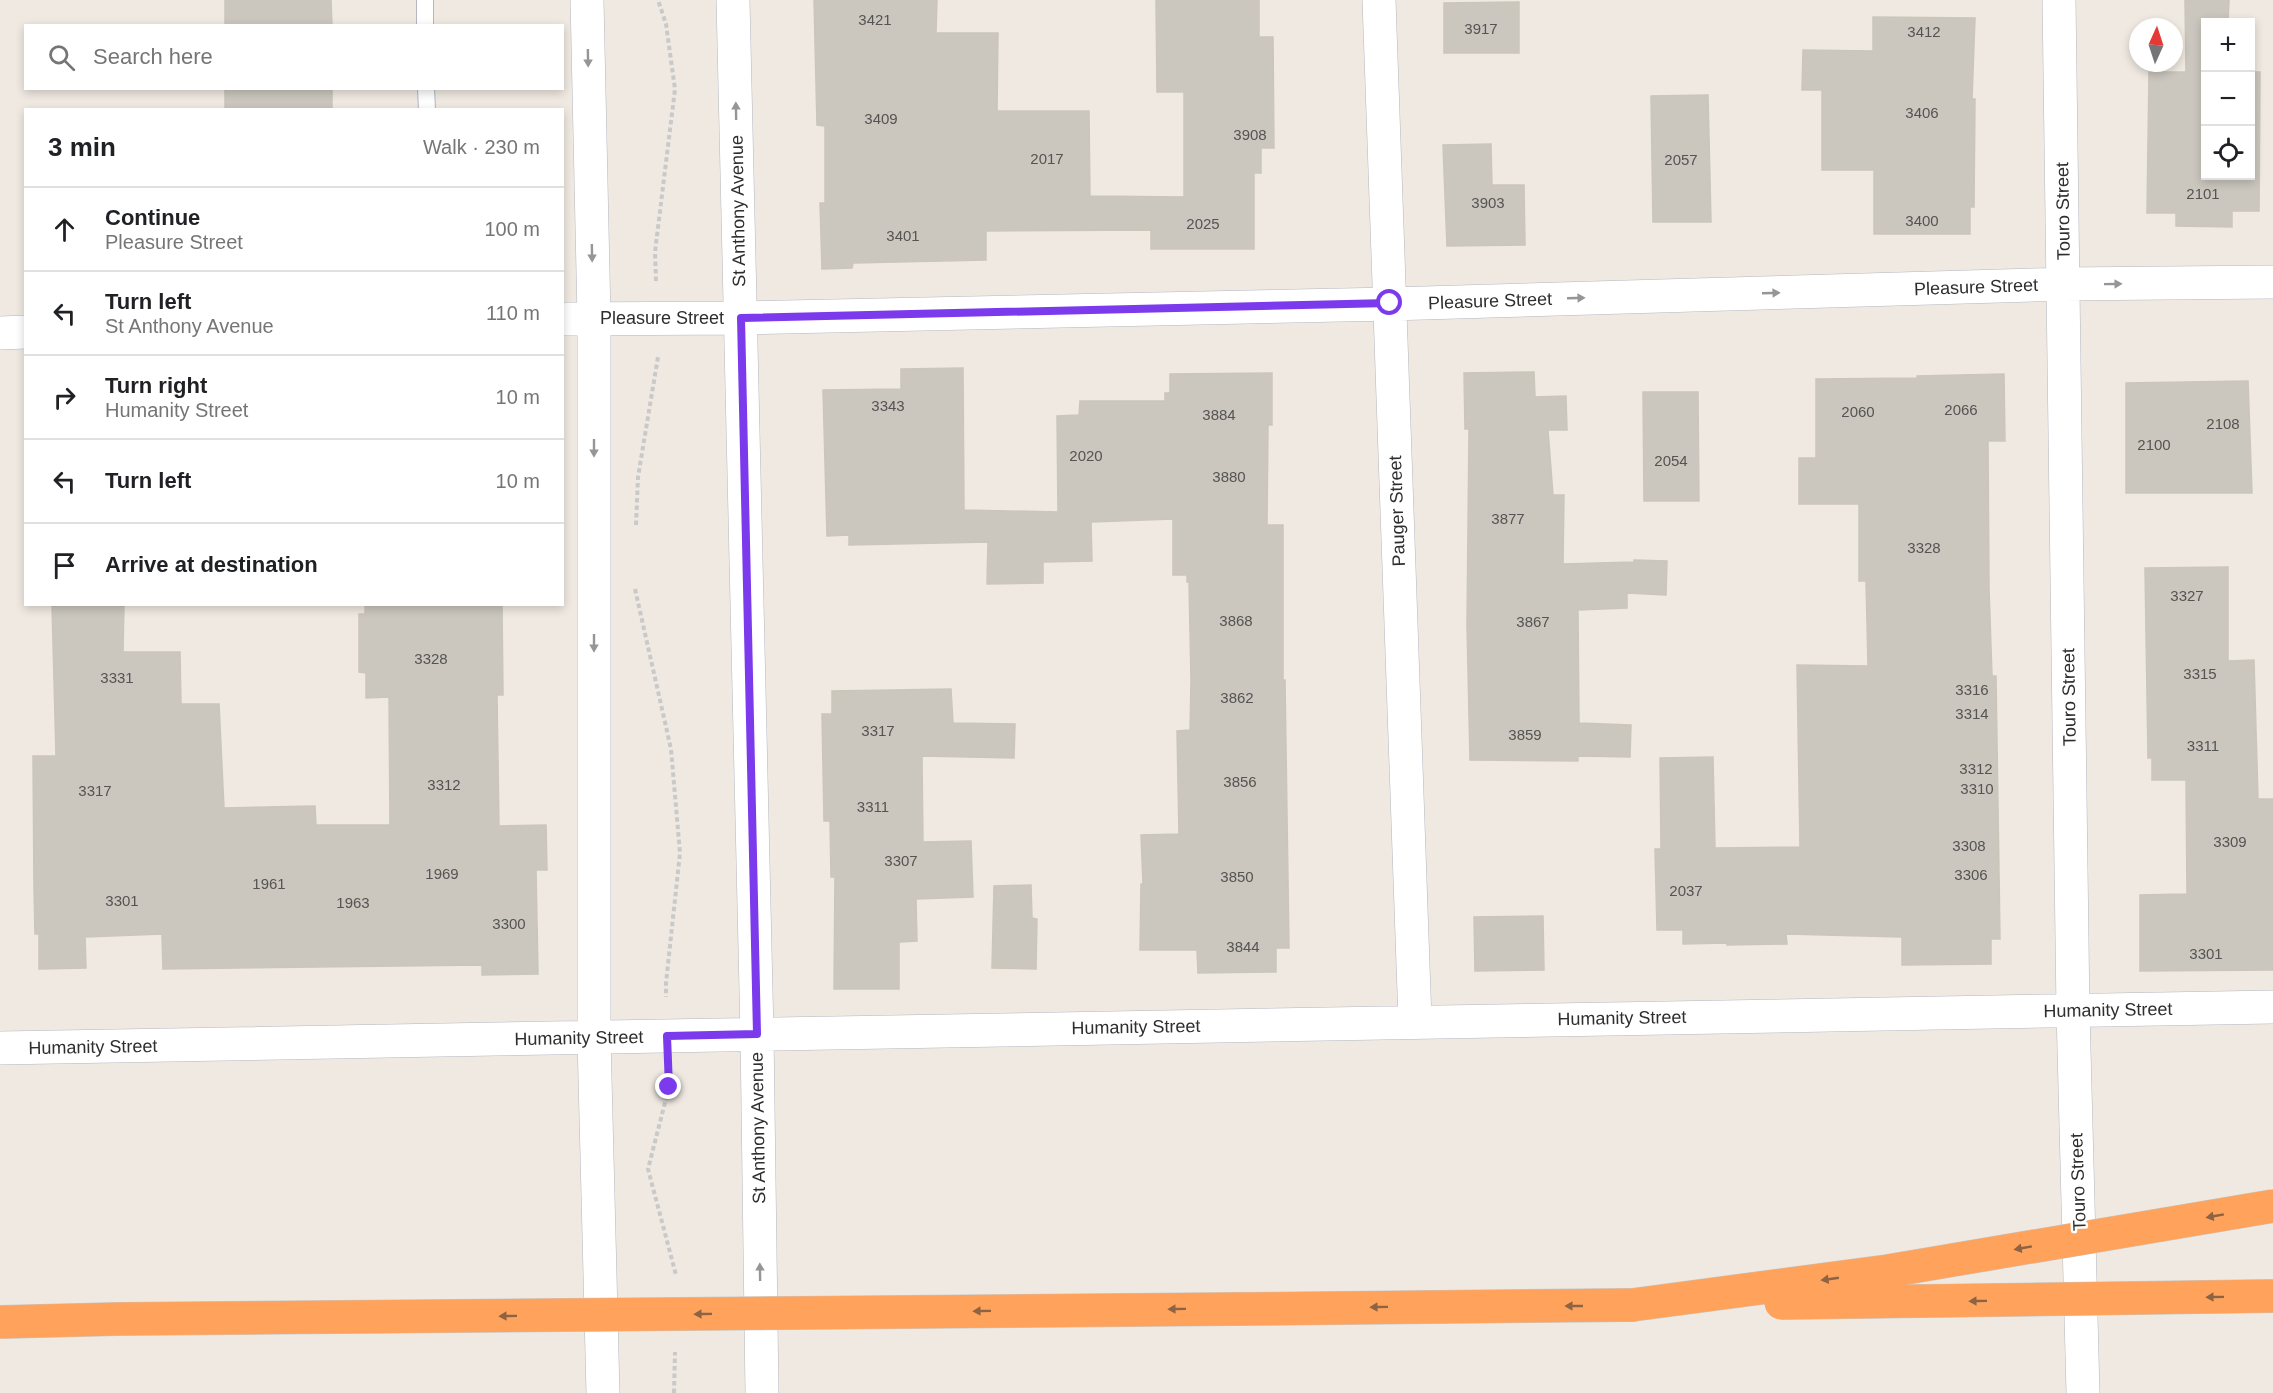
<!DOCTYPE html>
<html lang="en">
<head>
<meta charset="utf-8">
<style>
	:root { --surface:#fff; --page:#f2f2f2; --text:#202124; --muted:#757577; --line:#e0e0e0 }
	body { margin:0; font-family:Arial,sans-serif; background:var(--page); color:var(--text) }
	.controls { position:absolute; right:18px; top:18px; display:grid; overflow:hidden; border-radius:0px; box-shadow:0 3px 9px #0003 }
	.controls button { width:54px; height:54px; display:grid; place-items:center; padding:0; border:0; border-bottom:2px solid var(--line); background:var(--surface); color:var(--text); font:30px sans-serif }
	.compass { position:absolute; left:2129px; top:18px; width:54px; height:54px; border-radius:50%; background:var(--surface); box-shadow:0 3px 9px #0003; rotate:3deg }
	.stop { position:absolute; width:18px; height:18px; margin:-14px; border:4px solid #7c3aed; border-radius:50%; background:#fff }
	.stop.end { background:#7c3aed; border-color:#fff; box-shadow:0 2px 6px #0008 }
	.list { margin:0; padding:0; list-style:none }
	h2 { display:flex; justify-content:space-between; align-items:center; height:78px; margin:0; padding:0 24px; font-size:26px }
	h2 small { font-size:20px; font-weight:400; color:var(--muted) }
	.list li { display:grid; grid-template-columns:39px 1fr auto; gap:18px; align-items:center; box-sizing:border-box; height:84px; padding:0 24px; border-top:2px solid var(--line) }
	.list b { display:block; font-size:22px; white-space:nowrap }
	.list p { margin:0; font-size:20px; white-space:nowrap; color:var(--muted) }
	.list em { font-size:20px; font-style:normal; color:var(--muted) }
	.icon { flex:none; width:33px; height:33px; fill:none; stroke:currentColor; stroke-width:2; stroke-linecap:round; stroke-linejoin:round }
	.map { position:relative; flex:none; width:2273px; height:1393px; overflow:hidden }
	.search { position:absolute; background:var(--surface); box-shadow:0 3px 9px #0003; left:24px; top:24px; width:540px; height:66px; display:flex; align-items:center; gap:15px; box-sizing:border-box; padding:0 21px; border-radius:0px; color:var(--muted); font-size:22px }
	.panel { position:absolute; background:var(--surface); box-shadow:0 3px 9px #0003; left:24px; top:108px; width:540px; height:498px; border-radius:0px }
	.map>svg:first-child { display:block }
	.building { fill:#cbc7bf; stroke:#cbc5ba; stroke-width:1.5 }
	.lines { fill:none; stroke-linecap:round; stroke-linejoin:round }
	.lane-casing { stroke:#b4b7c1; stroke-width:18 }
	.street-casing { stroke:#b4b7c1; stroke-width:34 }
	.highway-casing { stroke:#c9c9c9; stroke-width:34 }
	.path { stroke:#c9c9c9; stroke-width:4; stroke-dasharray:4.5 3; stroke-linecap:butt }
	.lane { stroke:#fff; stroke-width:16 }
	.street { stroke:#fff; stroke-width:33 }
	.highway { stroke:#ffa35c; stroke-width:33 }
	.highway-bridge-casing { stroke:#c9c9c9; stroke-width:34; stroke-linecap:butt }
	.highway-bridge { stroke:#ffa35c; stroke-width:33 }
	.oneway { fill:#969696 }
	.oneway2 { fill:#8c6343 }
	.route { stroke:#7c3aed; stroke-width:8 }
	.labels { text-anchor:middle; dominant-baseline:central; stroke-width:5; stroke-linejoin:round; paint-order:stroke }
	.number-label { font-size:15px; fill:#555452 }
	.street-label { font-size:18px; fill:#2e2e2e; stroke:#fff }
</style>
</head>
<body>
<div class="map">
<svg width="2273" height="1393" viewBox="0 0 2273 1393">
	<rect width="100%" height="100%" fill="#efe9e1"/>
	<path class="building" d="M 225,0 L 331,0 L 332,26 L 225,26 Z
		M 814,0 L 937,0 L 936,33 L 998,33 L 997,111 L 1089,111 L 1090,196 L 1184,197 L 1184,92 L 1157,92 L 1156,0 L 1259,0 L 1259,37 L 1273,37 L 1274,148 L 1261,148 L 1261,173 L 1254,173 L 1254,249 L 1151,249 L 1151,230 L 986,231 L 986,260 L 853,263 L 852,268 L 822,269 L 820,203 L 825,203 L 825,126 L 817,125 Z
		M 2185,0 L 2229,0 L 2228,22 L 2205,22 L 2205,176 L 2250,176 L 2250,72 L 2260,72 L 2259,211 L 2232,211 L 2232,227 L 2176,226 L 2176,213 L 2147,213 L 2149,72 L 2186,72 Z
		M 1519,2 L 1519,53 L 1444,53 L 1444,3 Z
		M 1873,17 L 1975,18 L 1972,99 L 1975,99 L 1974,207 L 1970,207 L 1970,234 L 1874,234 L 1874,170 L 1822,170 L 1822,90 L 1802,90 L 1803,50 L 1873,51 Z
		M 225,88 L 332,88 L 332,110 L 225,110 Z
		M 1708,95 L 1711,222 L 1653,222 L 1651,96 Z
		M 1491,144 L 1492,185 L 1524,185 L 1525,245 L 1447,246 L 1443,145 Z
		M 963,368 L 964,510 L 1058,512 L 1057,416 L 1079,415 L 1080,401 L 1165,401 L 1165,393 L 1170,393 L 1170,374 L 1272,373 L 1272,425 L 1268,425 L 1267,525 L 1283,525 L 1283,680 L 1285,680 L 1289,948 L 1276,948 L 1276,972 L 1198,973 L 1197,950 L 1140,950 L 1141,884 L 1143,884 L 1141,835 L 1179,834 L 1177,731 L 1190,730 L 1191,681 L 1189,582 L 1187,582 L 1187,575 L 1173,575 L 1173,519 L 1091,522 L 1092,561 L 1043,562 L 1043,583 L 987,584 L 988,542 L 849,545 L 849,535 L 827,536 L 823,390 L 901,389 L 901,369 Z
		M 1534,372 L 1535,397 L 1566,396 L 1567,430 L 1548,430 L 1553,495 L 1564,495 L 1563,564 L 1634,562 L 1634,560 L 1667,561 L 1666,595 L 1627,593 L 1627,608 L 1578,610 L 1579,723 L 1631,725 L 1630,757 L 1578,756 L 1578,761 L 1470,760 L 1467,625 L 1469,429 L 1465,429 L 1464,373 Z
		M 2004,374 L 2005,441 L 1988,441 L 1989,588 L 1992,676 L 1996,676 L 2000,939 L 1991,939 L 1991,964 L 1902,965 L 1902,937 L 1786,934 L 1787,944 L 1727,945 L 1727,943 L 1683,944 L 1683,930 L 1657,930 L 1655,849 L 1661,849 L 1660,758 L 1713,757 L 1715,848 L 1800,847 L 1797,665 L 1868,666 L 1866,581 L 1859,581 L 1859,504 L 1799,504 L 1799,458 L 1816,458 L 1816,379 L 1917,378 L 1917,376 Z
		M 2248,381 L 2252,493 L 2126,493 L 2126,383 Z
		M 1643,392 L 1698,392 L 1699,501 L 1644,501 Z
		M 2228,567 L 2228,661 L 2254,660 L 2258,799 L 2273,799 L 2273,970 L 2140,971 L 2140,895 L 2187,894 L 2186,780 L 2152,780 L 2152,758 L 2148,758 L 2145,568 Z
		M 52,604 L 124,604 L 123,652 L 180,652 L 181,704 L 219,704 L 224,808 L 315,806 L 316,825 L 390,825 L 389,697 L 366,698 L 366,673 L 359,672 L 359,614 L 365,614 L 365,604 L 502,604 L 503,695 L 497,695 L 499,826 L 546,825 L 547,870 L 536,870 L 538,974 L 482,975 L 482,965 L 163,969 L 162,934 L 85,937 L 86,968 L 39,969 L 39,934 L 35,934 L 34,887 L 33,756 L 56,756 Z
		M 951,689 L 953,723 L 1015,724 L 1014,758 L 922,756 L 923,842 L 971,841 L 973,897 L 916,899 L 917,941 L 899,942 L 899,989 L 834,989 L 835,877 L 831,877 L 830,821 L 824,821 L 822,714 L 832,714 L 832,691 Z
		M 1031,885 L 1032,918 L 1037,919 L 1036,969 L 992,968 L 994,886 Z
		M 1543,916 L 1544,970 L 1475,971 L 1474,917 Z"/>
	<g class="lines">
		<defs>
			<path id="lane" d="M 425,0 L 425,26
				M 426,88 L 427,110"/>
			<path id="street" d="M 587,0 L 594,318 L 594,1038 L 603,1393
				M 733,0 L 757,1034 L 762,1393
				M 1379,0 L 1415,1021
				M 2059,0 L 2073,1011 L 2083,1393
				M 562,319 L 741,318 L 1390,304 L 2064,284 L 2273,282
				M 0,333 L 26,332
				M 0,1048 L 2273,1007"/>
			<path id="highway" d="M 1236,1309 L 1632,1305"/>
		</defs>
		<use href="#lane" class="lane-casing"/>
		<use href="#street" class="street-casing"/>
		<use href="#highway" class="highway-casing"/>
		<path class="path" d="M 656,281 L 655,252 L 675,89 L 666,24 L 658,0
			M 636,525 L 638,477 L 658,357
			M 635,589 L 671,749 L 680,853 L 666,983 L 666,997
			M 669,1073 L 669,1087 L 648,1169 L 676,1275
			M 674,1393 L 675,1352"/>
		<use href="#lane" class="lane"/>
		<use href="#street" class="street"/>
		<use href="#highway" class="highway"/>
		<defs>
			<path id="highway-bridge" d="M 1781,1303 L 2273,1296
				M 1632,1305 L 1888,1271 L 2273,1206
				M 0,1322 L 118,1319 L 1236,1309"/>
		</defs>
		<use href="#highway-bridge" class="highway-bridge-casing"/>
		<use href="#highway-bridge" class="highway-bridge"/>
	</g>
	<defs><path id="oneway-solid" d="M-6-.8H1V-3.2L6.5 0L1 3.2V.8H-6Z" transform="scale(1.5)"/></defs>
	<g class="oneway">
		<use href="#oneway-solid" transform="translate(588 58) rotate(89)"/>
		<use href="#oneway-solid" transform="translate(736 111) rotate(-91)"/>
		<use href="#oneway-solid" transform="translate(592 253) rotate(89)"/>
		<use href="#oneway-solid" transform="translate(2113 284) rotate(-1)"/>
		<use href="#oneway-solid" transform="translate(1771 293) rotate(-2)"/>
		<use href="#oneway-solid" transform="translate(1576 298) rotate(-2)"/>
		<use href="#oneway-solid" transform="translate(594 448) rotate(90)"/>
		<use href="#oneway-solid" transform="translate(594 643) rotate(90)"/>
		<use href="#oneway-solid" transform="translate(760 1272) rotate(-91)"/>
	</g>
	<g class="oneway2">
		<use href="#oneway-solid" transform="translate(2215 1216) rotate(170)"/>
		<use href="#oneway-solid" transform="translate(2023 1248) rotate(170)"/>
		<use href="#oneway-solid" transform="translate(1830 1279) rotate(172)"/>
		<use href="#oneway-solid" transform="translate(2215 1297) rotate(179)"/>
		<use href="#oneway-solid" transform="translate(1978 1301) rotate(179)"/>
		<use href="#oneway-solid" transform="translate(1574 1306) rotate(180)"/>
		<use href="#oneway-solid" transform="translate(1379 1307) rotate(179)"/>
		<use href="#oneway-solid" transform="translate(1177 1309) rotate(179)"/>
		<use href="#oneway-solid" transform="translate(982 1311) rotate(179)"/>
		<use href="#oneway-solid" transform="translate(703 1314) rotate(179)"/>
		<use href="#oneway-solid" transform="translate(508 1316) rotate(179)"/>
	</g>
	<g class="lines">
		<path class="route" d="M 669,1087 L 667,1036 L 757,1034 L 741,318 L 1390,303"/>
	</g>
	<g class="labels">
		<g class="number-label">
			<text x="875" y="19">3421</text>
			<text x="1481" y="28">3917</text>
			<text x="1924" y="31">3412</text>
			<text x="1922" y="112">3406</text>
			<text x="881" y="118">3409</text>
			<text x="1250" y="134">3908</text>
			<text x="1047" y="158">2017</text>
			<text x="1681" y="159">2057</text>
			<text x="2203" y="193">2101</text>
			<text x="1488" y="202">3903</text>
			<text x="1922" y="220">3400</text>
			<text x="1203" y="223">2025</text>
			<text x="903" y="235">3401</text>
			<text x="888" y="405">3343</text>
			<text x="1961" y="409">2066</text>
			<text x="1858" y="411">2060</text>
			<text x="1219" y="414">3884</text>
			<text x="2223" y="423">2108</text>
			<text x="2154" y="444">2100</text>
			<text x="1086" y="455">2020</text>
			<text x="1671" y="460">2054</text>
			<text x="1229" y="476">3880</text>
			<text x="1508" y="518">3877</text>
			<text x="1924" y="547">3328</text>
			<text x="2187" y="595">3327</text>
			<text x="1236" y="620">3868</text>
			<text x="1533" y="621">3867</text>
			<text x="431" y="658">3328</text>
			<text x="2200" y="673">3315</text>
			<text x="117" y="677">3331</text>
			<text x="1972" y="689">3316</text>
			<text x="1237" y="697">3862</text>
			<text x="1972" y="713">3314</text>
			<text x="878" y="730">3317</text>
			<text x="1525" y="734">3859</text>
			<text x="2203" y="745">3311</text>
			<text x="1976" y="768">3312</text>
			<text x="1240" y="781">3856</text>
			<text x="444" y="784">3312</text>
			<text x="1977" y="788">3310</text>
			<text x="95" y="790">3317</text>
			<text x="873" y="806">3311</text>
			<text x="2230" y="841">3309</text>
			<text x="1969" y="845">3308</text>
			<text x="901" y="860">3307</text>
			<text x="442" y="873">1969</text>
			<text x="1971" y="874">3306</text>
			<text x="1237" y="876">3850</text>
			<text x="269" y="883">1961</text>
			<text x="1686" y="890">2037</text>
			<text x="122" y="900">3301</text>
			<text x="353" y="902">1963</text>
			<text x="509" y="923">3300</text>
			<text x="1243" y="946">3844</text>
			<text x="2206" y="953">3301</text>
		</g>
		<g class="street-label">
			<text transform="translate(738 211) rotate(-91)">St Anthony Avenue</text>
			<text transform="translate(2063 211) rotate(-91)">Touro Street</text>
			<text transform="translate(1976 287) rotate(-2)">Pleasure Street</text>
			<text transform="translate(1490 301) rotate(-2)">Pleasure Street</text>
			<text x="662" y="318">Pleasure Street</text>
			<text transform="translate(1397 511) rotate(-92)">Pauger Street</text>
			<text transform="translate(2069 697) rotate(-91)">Touro Street</text>
			<text transform="translate(2108 1010) rotate(-1)">Humanity Street</text>
			<text transform="translate(1622 1018) rotate(-1)">Humanity Street</text>
			<text transform="translate(1136 1027) rotate(-1)">Humanity Street</text>
			<text transform="translate(579 1038) rotate(-1)">Humanity Street</text>
			<text transform="translate(93 1047) rotate(-1)">Humanity Street</text>
			<text transform="translate(758 1128) rotate(-91)">St Anthony Avenue</text>
			<text transform="translate(2078 1182) rotate(-92)">Touro Street</text>
		</g>
	</g>
</svg>
<div class="controls">
<button>+</button>
<button>−</button>
<button><svg class="icon" aria-label="locate" viewBox="0 0 24 24"><circle cx="12" cy="12" r="6"/><path d="M12 2v4M12 18v4M2 12h4M18 12h4"/></svg></button>
</div>
<svg class="compass" viewBox="-18 -18 36 36"><path d="M0-13l5 13h-10z" fill="#e53935"/><path d="M0 13l5-13h-10z" fill="#757577"/></svg>
<div class="stop" style="left:1390px;top:303px"></div>
<div class="stop end" style="left:669px;top:1087px"></div>
<div class="search"><svg class="icon" aria-label="search" viewBox="0 0 24 24"><circle cx="10" cy="10" r="6"/><path d="M15 15l6 6"/></svg>Search here</div>
<section class="panel">
<h2>3 min<small>Walk · 230 m</small></h2>
<ul class="list">
<li><svg class="icon" aria-label="ahead" viewBox="0 0 24 24"><path d="M12 20V5M6 11l6-6 6 6"/></svg><div><b>Continue</b><p>Pleasure Street</p></div><em>100 m</em></li>
<li><svg class="icon" aria-label="left" viewBox="0 0 24 24"><path d="M17 20v-9H6M10 6l-5 5 5 5"/></svg><div><b>Turn left</b><p>St Anthony Avenue</p></div><em>110 m</em></li>
<li><svg class="icon" aria-label="right" viewBox="0 0 24 24"><path d="M7 20v-9h11M14 6l5 5-5 5"/></svg><div><b>Turn right</b><p>Humanity Street</p></div><em>10 m</em></li>
<li><svg class="icon" aria-label="left" viewBox="0 0 24 24"><path d="M17 20v-9H6M10 6l-5 5 5 5"/></svg><div><b>Turn left</b></div><em>10 m</em></li>
<li><svg class="icon" aria-label="arrive" viewBox="0 0 24 24"><path d="M6 21V4h12l-3 4 3 4H6"/></svg><div><b>Arrive at destination</b></div></li>
</ul>
</section>
</div>
</body>
</html>
